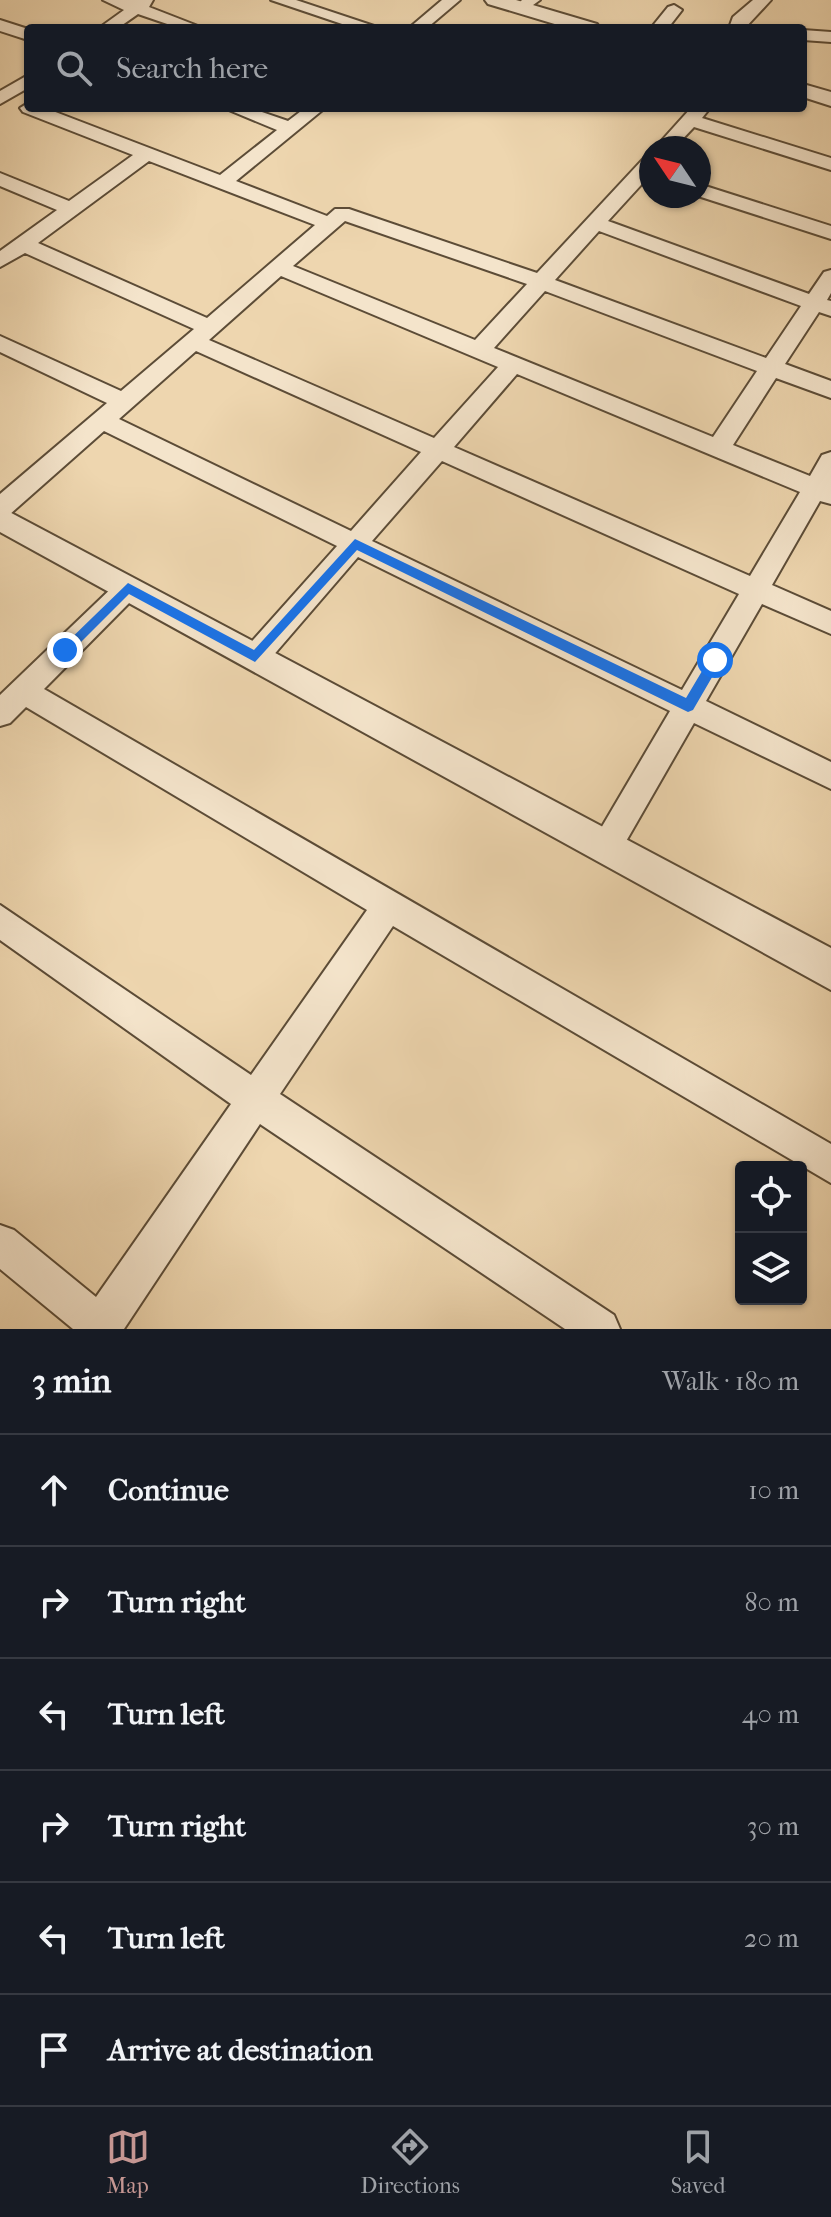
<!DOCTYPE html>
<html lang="en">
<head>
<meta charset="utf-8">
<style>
	:root { --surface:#171b24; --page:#242831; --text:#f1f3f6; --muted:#9ea1a6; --line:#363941; --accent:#c59692 }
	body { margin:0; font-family:"IM FELL French Canon",serif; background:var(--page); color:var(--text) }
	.controls { position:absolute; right:24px; bottom:24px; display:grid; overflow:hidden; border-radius:8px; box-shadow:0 2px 6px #0004 }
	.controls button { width:72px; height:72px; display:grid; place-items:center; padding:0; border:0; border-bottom:2px solid var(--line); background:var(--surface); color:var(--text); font:40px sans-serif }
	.compass { position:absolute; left:639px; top:136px; width:72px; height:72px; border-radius:50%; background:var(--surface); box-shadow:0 2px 6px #0004; rotate:305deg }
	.stop { position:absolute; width:24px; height:24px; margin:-18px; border:6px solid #1a73e8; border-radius:50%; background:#fff }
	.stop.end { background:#1a73e8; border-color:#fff; box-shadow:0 2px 8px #0008 }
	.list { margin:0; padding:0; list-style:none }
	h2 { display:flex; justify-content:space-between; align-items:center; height:104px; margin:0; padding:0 32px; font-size:34px }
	h2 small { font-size:26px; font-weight:400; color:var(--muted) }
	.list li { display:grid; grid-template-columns:52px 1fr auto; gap:24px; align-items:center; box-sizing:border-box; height:112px; padding:0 32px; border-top:2px solid var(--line) }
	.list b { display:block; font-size:30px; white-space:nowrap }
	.list em { font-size:26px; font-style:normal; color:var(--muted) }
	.icon { flex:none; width:44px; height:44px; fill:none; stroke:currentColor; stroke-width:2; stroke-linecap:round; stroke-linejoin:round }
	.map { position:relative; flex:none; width:831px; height:1329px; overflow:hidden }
	.search { position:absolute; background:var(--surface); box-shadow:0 2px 6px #0004; left:24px; right:24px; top:24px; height:88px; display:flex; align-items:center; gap:20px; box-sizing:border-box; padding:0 28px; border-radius:8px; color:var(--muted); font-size:30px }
	.sheet { height:776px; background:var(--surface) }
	nav { display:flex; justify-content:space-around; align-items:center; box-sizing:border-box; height:112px; border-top:2px solid var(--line); background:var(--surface); font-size:22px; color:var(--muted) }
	nav a { display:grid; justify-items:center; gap:4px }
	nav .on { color:var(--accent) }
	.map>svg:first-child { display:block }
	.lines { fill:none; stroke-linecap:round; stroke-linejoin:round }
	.minor-casing { stroke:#5c4c37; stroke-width:4 }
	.tertiary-casing { stroke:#5c4c37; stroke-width:4 }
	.minor { fill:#f4e4cb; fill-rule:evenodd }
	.tertiary { fill:#f4e4cb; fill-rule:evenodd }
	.route { fill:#1a73e8 }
</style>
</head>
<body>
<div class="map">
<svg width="831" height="1329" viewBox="0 0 831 1329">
	<rect width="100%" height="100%" fill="#eed6af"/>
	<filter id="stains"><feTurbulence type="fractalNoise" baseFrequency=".0025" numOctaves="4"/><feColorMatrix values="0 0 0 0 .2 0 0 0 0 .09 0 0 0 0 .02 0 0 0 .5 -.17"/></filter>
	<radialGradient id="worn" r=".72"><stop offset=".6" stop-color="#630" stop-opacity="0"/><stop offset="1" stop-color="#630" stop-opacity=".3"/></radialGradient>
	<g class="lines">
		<defs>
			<path id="minor" d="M 103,0 L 153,0 L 149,7 L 203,28 L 179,28 L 138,14 L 118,28 L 99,28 L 124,10 Z
				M 271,0 L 296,0 L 380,28 L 354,28 Z
				M 442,0 L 460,0 L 427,28 L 409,28 Z
				M 522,0 L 540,0 L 522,13 L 514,8 Z
				M 753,0 L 771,0 L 745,28 L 729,28 L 733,17 Z
				M 674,5 L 682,10 L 668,28 L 651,28 L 668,7 Z
				M 0,20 L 28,29 L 28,40 L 0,31 Z
				M 803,30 L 831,32 L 831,42 L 803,40 Z
				M 28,75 L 28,88 L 0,104 L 0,91 Z
				M 28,103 L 28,108 L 45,108 L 220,175 L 277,130 L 224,108 L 250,108 L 288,121 L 305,108 L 325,108 L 236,181 L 327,216 L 335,209 L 349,209 L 537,273 L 644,158 L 651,156 L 651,174 L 608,221 L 809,294 L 824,272 L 831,270 L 831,293 L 827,300 L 831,301 L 831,316 L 819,312 L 785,364 L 831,381 L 831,398 L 776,378 L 733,445 L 810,476 L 822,455 L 831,452 L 831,504 L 820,501 L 772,585 L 831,611 L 831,634 L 762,604 L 706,701 L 831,762 L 831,789 L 694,723 L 617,857 L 606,861 L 595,857 L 590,847 L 670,711 L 358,557 L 265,665 L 255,668 L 245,665 L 241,657 L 245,649 L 337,546 L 104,431 L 9,515 L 0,517 L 0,494 L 107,403 L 0,352 L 0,336 L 121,391 L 194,329 L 25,253 L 0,267 L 0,251 L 57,210 L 0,186 L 0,173 L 69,201 L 133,155 L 23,112 L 20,108 ZM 149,161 L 315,225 L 207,318 L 38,243 ZM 345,221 L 527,284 L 475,340 L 293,266 ZM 599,231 L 801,306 L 766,358 L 555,280 ZM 281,276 L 498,367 L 434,438 L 209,340 ZM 545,291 L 757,371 L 713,437 L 494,348 ZM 196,351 L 421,452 L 351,531 L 119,419 ZM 517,374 L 800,492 L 750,576 L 454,447 ZM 442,461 L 739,594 L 682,690 L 372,541 Z
				M 691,108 L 710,108 L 702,118 L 831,158 L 831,170 L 694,127 L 674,148 L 655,148 Z
				M 699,184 L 831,226 L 831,239 L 698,196 Z
				M 128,578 L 137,581 L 141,588 L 137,595 L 44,689 L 831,1144 L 831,1183 L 393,926 L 280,1094 L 614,1315 L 620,1329 L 565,1329 L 260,1124 L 124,1329 L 73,1329 L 0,1269 L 0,1225 L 14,1230 L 96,1297 L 231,1104 L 0,940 L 0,905 L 251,1075 L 367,910 L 26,707 L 10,723 L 0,726 L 0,695 L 119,581 Z"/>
			<path id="tertiary" d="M 485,0 L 516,0 L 597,24 L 600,28 L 568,28 L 488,4 Z
				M 803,84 L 831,92 L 831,106 L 803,97 Z
				M 0,507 L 831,948 L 831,990 L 0,532 Z"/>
		</defs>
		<use href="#minor" class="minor-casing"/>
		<use href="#tertiary" class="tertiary-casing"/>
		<use href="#minor" class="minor"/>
		<use href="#tertiary" class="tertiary"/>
	</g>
	<path class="route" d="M 355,539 L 686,698 L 711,656 L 715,654 L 722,660 L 693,710 L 688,712 L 357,550 L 255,662 L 129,594 L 70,653 L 60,653 L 59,650 L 128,583 L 254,650 Z"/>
	<rect width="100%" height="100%" filter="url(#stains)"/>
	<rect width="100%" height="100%" fill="url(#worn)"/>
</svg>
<div class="controls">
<button><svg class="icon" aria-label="locate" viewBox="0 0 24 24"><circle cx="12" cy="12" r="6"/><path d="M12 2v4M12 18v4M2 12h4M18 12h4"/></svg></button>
<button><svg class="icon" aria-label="layers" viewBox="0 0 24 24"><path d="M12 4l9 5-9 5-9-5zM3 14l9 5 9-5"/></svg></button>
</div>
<svg class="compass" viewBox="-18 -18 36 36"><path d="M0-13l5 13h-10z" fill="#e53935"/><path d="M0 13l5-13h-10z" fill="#9ea1a6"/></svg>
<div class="stop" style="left:715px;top:660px"></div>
<div class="stop end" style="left:65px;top:650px"></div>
<div class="search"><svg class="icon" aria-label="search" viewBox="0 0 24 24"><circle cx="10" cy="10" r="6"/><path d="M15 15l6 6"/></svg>Search here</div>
</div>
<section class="sheet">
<h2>3 min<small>Walk · 180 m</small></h2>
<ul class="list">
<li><svg class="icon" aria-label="ahead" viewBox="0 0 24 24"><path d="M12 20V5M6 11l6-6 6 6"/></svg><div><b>Continue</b></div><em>10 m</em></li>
<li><svg class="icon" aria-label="right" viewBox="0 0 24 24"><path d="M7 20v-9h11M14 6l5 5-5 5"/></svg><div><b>Turn right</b></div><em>80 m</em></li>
<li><svg class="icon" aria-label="left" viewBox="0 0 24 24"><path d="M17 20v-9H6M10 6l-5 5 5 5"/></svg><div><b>Turn left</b></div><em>40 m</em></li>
<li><svg class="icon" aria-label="right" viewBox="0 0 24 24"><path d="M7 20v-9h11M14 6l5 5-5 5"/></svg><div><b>Turn right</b></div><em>30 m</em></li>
<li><svg class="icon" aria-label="left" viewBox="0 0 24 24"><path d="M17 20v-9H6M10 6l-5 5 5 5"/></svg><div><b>Turn left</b></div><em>20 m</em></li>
<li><svg class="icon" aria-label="arrive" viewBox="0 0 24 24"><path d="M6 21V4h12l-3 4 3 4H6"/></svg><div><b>Arrive at destination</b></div></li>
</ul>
</section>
<nav>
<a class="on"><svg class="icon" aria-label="map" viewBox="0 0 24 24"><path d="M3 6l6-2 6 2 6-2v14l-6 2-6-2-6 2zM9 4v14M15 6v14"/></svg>Map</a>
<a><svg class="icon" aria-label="directions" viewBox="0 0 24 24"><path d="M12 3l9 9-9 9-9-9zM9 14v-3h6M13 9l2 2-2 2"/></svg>Directions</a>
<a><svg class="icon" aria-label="saved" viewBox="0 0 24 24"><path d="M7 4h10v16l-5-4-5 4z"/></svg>Saved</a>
</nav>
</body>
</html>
